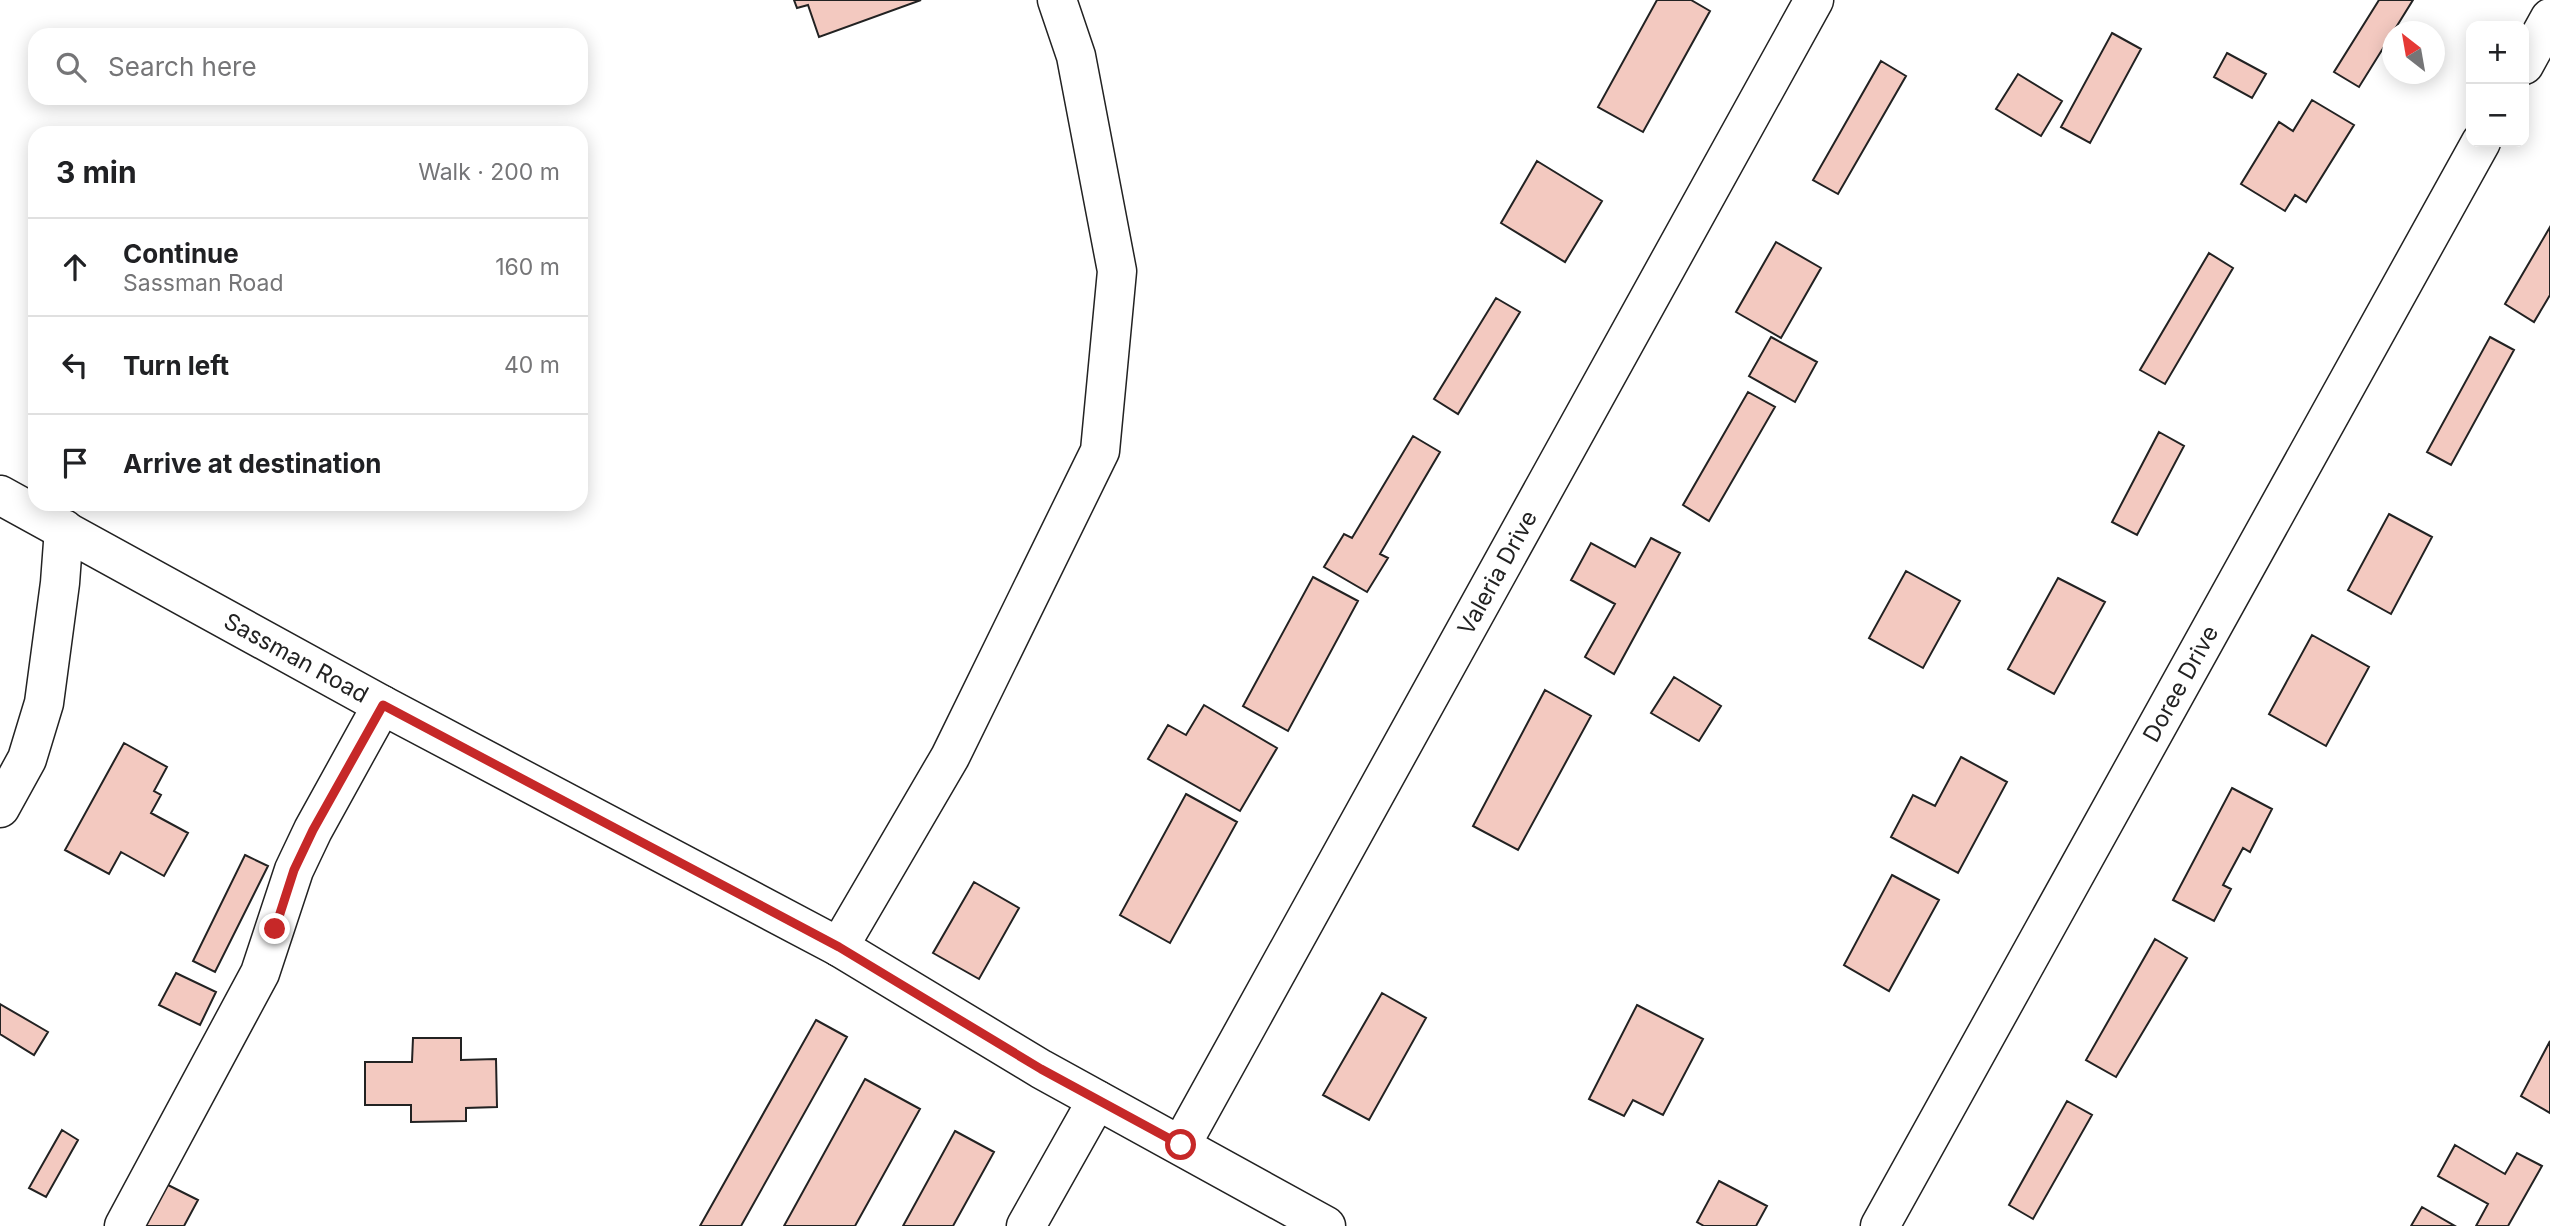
<!DOCTYPE html>
<html lang="en">
<head>
<meta charset="utf-8">
<style>
	:root { --surface:#fff; --page:#f6f6f6; --text:#202124; --muted:#757577; --line:#e0e0e0 }
	body { margin:0; font-family:Inter,sans-serif; background:var(--page); color:var(--text) }
	.controls { position:absolute; right:21px; top:21px; display:grid; overflow:hidden; border-radius:14px; box-shadow:0 4px 18px #0003 }
	.controls button { width:63px; height:63px; display:grid; place-items:center; padding:0; border:0; border-bottom:2px solid var(--line); background:var(--surface); color:var(--text); font:35px sans-serif }
	.compass { position:absolute; left:2382px; top:21px; width:63px; height:63px; border-radius:50%; background:var(--surface); box-shadow:0 4px 18px #0003; rotate:329deg }
	.stop { position:absolute; width:21px; height:21px; margin:-16px; border:5px solid #c62828; border-radius:50%; background:#fff }
	.stop.end { background:#c62828; border-color:#fff; box-shadow:0 2px 7px #0008 }
	.list { margin:0; padding:0; list-style:none }
	h2 { display:flex; justify-content:space-between; align-items:center; height:91px; margin:0; padding:0 28px; font-size:30px }
	h2 small { font-size:23px; font-weight:400; color:var(--muted) }
	.list li { display:grid; grid-template-columns:46px 1fr auto; gap:21px; align-items:center; box-sizing:border-box; height:98px; padding:0 28px; border-top:2px solid var(--line) }
	.list b { display:block; font-size:26px; white-space:nowrap }
	.list p { margin:0; font-size:23px; white-space:nowrap; color:var(--muted) }
	.list em { font-size:23px; font-style:normal; color:var(--muted) }
	.icon { flex:none; width:38px; height:38px; fill:none; stroke:currentColor; stroke-width:2; stroke-linecap:round; stroke-linejoin:round }
	.map { position:relative; flex:none; width:2550px; height:1226px; overflow:hidden }
	.search { position:absolute; background:var(--surface); box-shadow:0 4px 18px #0003; left:28px; top:28px; width:560px; height:77px; display:flex; align-items:center; gap:18px; box-sizing:border-box; padding:0 24px; border-radius:21px; color:var(--muted); font-size:26px }
	.panel { position:absolute; background:var(--surface); box-shadow:0 4px 18px #0003; left:28px; top:126px; width:560px; height:385px; border-radius:21px }
	.map>svg:first-child { display:block }
	.building { fill:#f3c9c0; stroke:#222; stroke-width:2 }
	.lines { fill:none; stroke-linecap:round; stroke-linejoin:round }
	.minor-casing { stroke:#222; stroke-width:41 }
	.minor { stroke:#fff; stroke-width:38 }
	.route { stroke:#c62828; stroke-width:9 }
	.labels { text-anchor:middle; dominant-baseline:central; stroke-width:5; stroke-linejoin:round; paint-order:stroke }
	.street-label { font-size:23px; fill:#222; stroke:#fff }
</style>
</head>
<body>
<div class="map">
<svg width="2550" height="1226" viewBox="0 0 2550 1226">
	<rect width="100%" height="100%" fill="#fff"/>
	<path class="building" d="M 794,0 L 921,0 L 819,37 L 808,5 L 797,8 Z
		M 1657,0 L 1691,0 L 1710,11 L 1643,132 L 1598,107 Z
		M 2379,0 L 2413,0 L 2359,87 L 2334,72 Z
		M 2112,33 L 2141,49 L 2090,143 L 2061,127 Z
		M 2227,53 L 2266,74 L 2252,98 L 2214,77 Z
		M 1881,61 L 1906,76 L 1838,194 L 1813,180 Z
		M 2018,74 L 2062,101 L 2041,136 L 1996,109 Z
		M 2312,100 L 2354,125 L 2306,202 L 2295,195 L 2285,211 L 2241,184 L 2279,122 L 2293,131 Z
		M 1537,161 L 1602,201 L 1565,262 L 1501,223 Z
		M 2550,227 L 2550,295 L 2534,322 L 2505,304 Z
		M 1776,242 L 1821,268 L 1781,338 L 1736,312 Z
		M 2209,253 L 2233,268 L 2165,384 L 2140,370 Z
		M 1496,298 L 1520,312 L 1458,414 L 1434,399 Z
		M 1771,337 L 1817,362 L 1795,402 L 1749,376 Z
		M 2490,337 L 2514,350 L 2451,465 L 2427,452 Z
		M 1748,392 L 1775,407 L 1709,521 L 1683,505 Z
		M 2159,432 L 2184,446 L 2137,535 L 2112,522 Z
		M 1413,436 L 1440,452 L 1380,554 L 1388,558 L 1367,592 L 1324,567 L 1344,534 L 1352,538 Z
		M 2389,514 L 2432,537 L 2391,614 L 2348,590 Z
		M 1651,538 L 1680,553 L 1614,674 L 1585,657 L 1615,604 L 1571,580 L 1591,543 L 1635,567 Z
		M 1906,571 L 1960,601 L 1923,668 L 1869,638 Z
		M 1313,577 L 1358,601 L 1288,731 L 1243,706 Z
		M 2058,578 L 2105,602 L 2054,694 L 2008,669 Z
		M 2312,635 L 2369,667 L 2326,746 L 2269,714 Z
		M 1674,677 L 1721,706 L 1699,741 L 1651,713 Z
		M 1545,690 L 1591,716 L 1518,850 L 1473,826 Z
		M 1204,705 L 1277,748 L 1240,811 L 1148,759 L 1168,725 L 1186,735 Z
		M 124,743 L 167,767 L 154,791 L 161,795 L 151,813 L 188,833 L 164,876 L 121,852 L 109,874 L 65,850 Z
		M 1961,757 L 2007,782 L 1958,873 L 1891,837 L 1913,795 L 1935,806 Z
		M 2232,788 L 2272,809 L 2250,852 L 2243,848 L 2223,885 L 2231,889 L 2214,921 L 2173,900 Z
		M 1186,794 L 1237,822 L 1170,943 L 1120,915 Z
		M 245,855 L 268,866 L 215,972 L 193,961 Z
		M 1892,875 L 1939,900 L 1889,991 L 1844,965 Z
		M 974,882 L 1019,908 L 979,979 L 933,953 Z
		M 2155,939 L 2187,958 L 2116,1077 L 2086,1060 Z
		M 176,973 L 216,992 L 200,1025 L 159,1005 Z
		M 1382,993 L 1426,1018 L 1369,1120 L 1323,1095 Z
		M 0,1004 L 48,1032 L 34,1055 L 0,1034 Z
		M 1637,1005 L 1703,1039 L 1663,1115 L 1633,1100 L 1624,1116 L 1589,1099 Z
		M 816,1020 L 847,1037 L 741,1226 L 700,1226 Z
		M 413,1038 L 461,1038 L 461,1060 L 496,1059 L 497,1107 L 466,1108 L 466,1121 L 411,1122 L 411,1105 L 365,1105 L 365,1062 L 412,1062 Z
		M 2550,1041 L 2550,1113 L 2521,1096 Z
		M 865,1079 L 920,1109 L 855,1226 L 784,1226 Z
		M 2067,1101 L 2092,1115 L 2033,1219 L 2009,1205 Z
		M 62,1130 L 78,1140 L 46,1197 L 29,1188 Z
		M 955,1131 L 994,1152 L 953,1226 L 903,1226 Z
		M 2455,1145 L 2505,1174 L 2517,1153 L 2542,1166 L 2508,1226 L 2476,1226 L 2488,1204 L 2438,1176 Z
		M 1719,1181 L 1767,1206 L 1756,1226 L 1704,1226 L 1697,1222 Z
		M 164,1183 L 198,1200 L 184,1226 L 141,1226 Z
		M 2422,1207 L 2455,1226 L 2411,1226 Z"/>
	<g class="lines">
		<defs>
			<g id="minor">
				<path d="M 2524,65 L 2550,18"/>
				<path id="s1" d="M 0,495 L 382,705 L 839,947 L 1041,1069 L 1326,1226"/>
				<path d="M 0,808 L 27,759 L 44,703 L 60,583 L 64,529"/>
				<path d="M 839,947 L 950,757 L 1100,451 L 1117,271 L 1076,56 L 1057,0"/>
				<path id="s2" d="M 1181,1145 L 1814,0"/>
				<path d="M 124,1226 L 260,973 L 294,870 L 313,830 L 382,705"/>
				<path d="M 1026,1226 L 1097,1100"/>
				<path id="s3" d="M 1880,1226 L 2481,142"/>
			</g>
		</defs>
		<use href="#minor" class="minor-casing"/>
		<use href="#minor" class="minor"/>
	</g>
	<g class="lines">
		<path class="route" d="M 275,929 L 294,870 L 313,830 L 383,705 L 839,947 L 1041,1069 L 1181,1145"/>
	</g>
	<g class="labels">
		<g class="street-label">
			<text stroke="none"><textPath href="#s2" startOffset="654">Valeria Drive</textPath></text>
			<text stroke="none"><textPath href="#s1" startOffset="338">Sassman Road</textPath></text>
			<text stroke="none"><textPath href="#s3" startOffset="620">Doree Drive</textPath></text>
		</g>
	</g>
</svg>
<div class="controls">
<button>+</button>
<button>−</button>
</div>
<svg class="compass" viewBox="-18 -18 36 36"><path d="M0-13l5 13h-10z" fill="#e53935"/><path d="M0 13l5-13h-10z" fill="#757577"/></svg>
<div class="stop" style="left:1181px;top:1145px"></div>
<div class="stop end" style="left:275px;top:929px"></div>
<div class="search"><svg class="icon" aria-label="search" viewBox="0 0 24 24"><circle cx="10" cy="10" r="6"/><path d="M15 15l6 6"/></svg>Search here</div>
<section class="panel">
<h2>3 min<small>Walk · 200 m</small></h2>
<ul class="list">
<li><svg class="icon" aria-label="ahead" viewBox="0 0 24 24"><path d="M12 20V5M6 11l6-6 6 6"/></svg><div><b>Continue</b><p>Sassman Road</p></div><em>160 m</em></li>
<li><svg class="icon" aria-label="left" viewBox="0 0 24 24"><path d="M17 20v-9H6M10 6l-5 5 5 5"/></svg><div><b>Turn left</b></div><em>40 m</em></li>
<li><svg class="icon" aria-label="arrive" viewBox="0 0 24 24"><path d="M6 21V4h12l-3 4 3 4H6"/></svg><div><b>Arrive at destination</b></div></li>
</ul>
</section>
</div>
</body>
</html>
